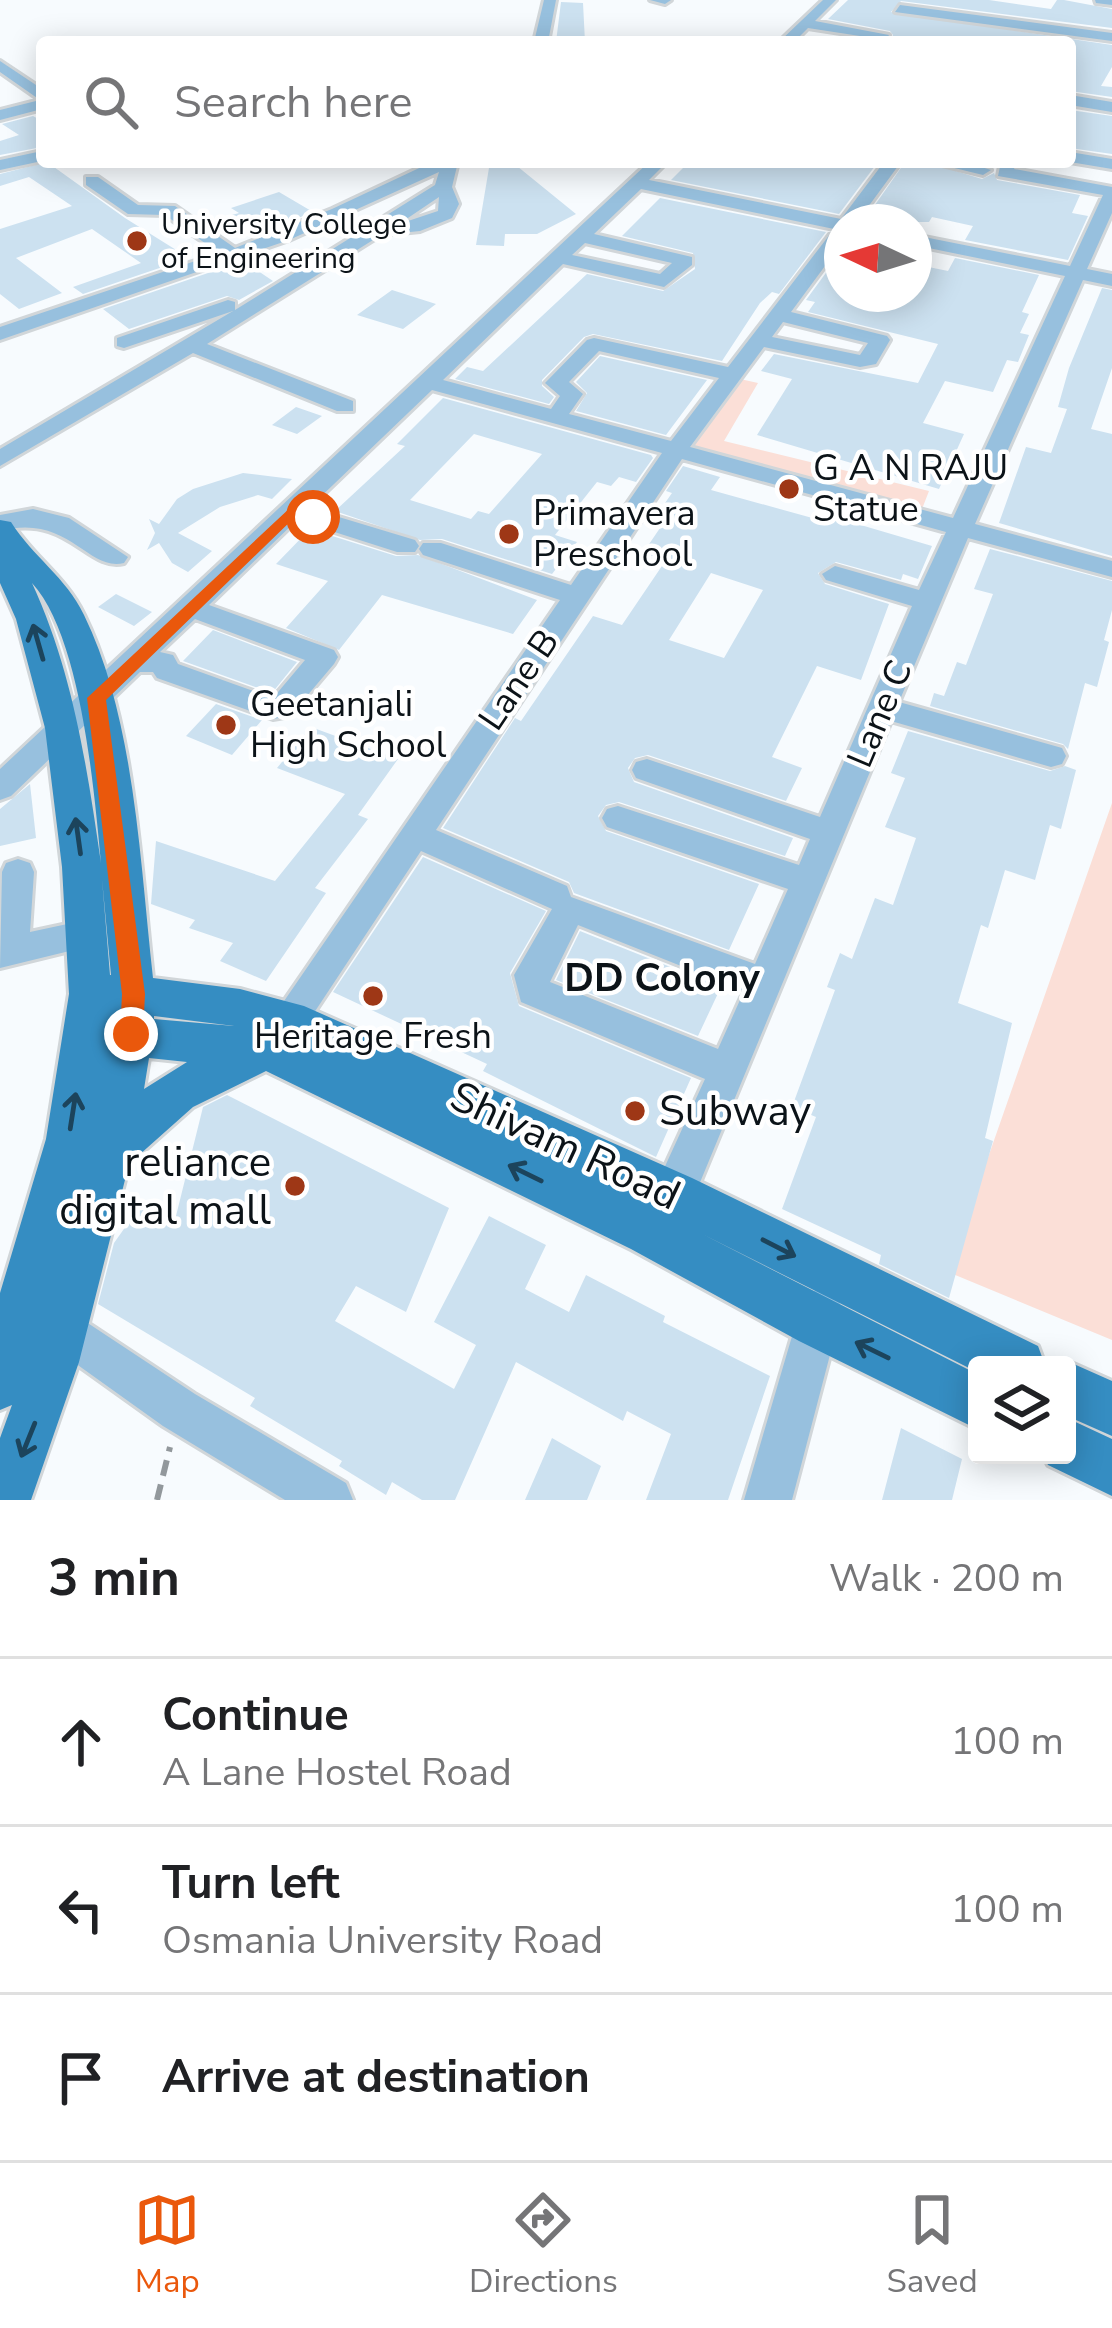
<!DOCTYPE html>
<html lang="en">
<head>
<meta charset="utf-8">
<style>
	:root { --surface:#fff; --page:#f2f2f2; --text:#202124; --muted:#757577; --line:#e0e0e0; --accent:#ea580c }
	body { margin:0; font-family:"Nunito Sans",sans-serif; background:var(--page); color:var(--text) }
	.controls { position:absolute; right:36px; bottom:36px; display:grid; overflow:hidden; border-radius:12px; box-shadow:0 6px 30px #0003 }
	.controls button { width:108px; height:108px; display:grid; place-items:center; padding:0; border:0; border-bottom:3px solid var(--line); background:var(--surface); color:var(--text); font:60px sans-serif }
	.compass { position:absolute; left:824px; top:204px; width:108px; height:108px; border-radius:50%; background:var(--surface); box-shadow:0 6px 30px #0003; rotate:274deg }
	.stop { position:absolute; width:36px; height:36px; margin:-27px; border:9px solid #ea580c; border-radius:50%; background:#fff }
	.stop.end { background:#ea580c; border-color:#fff; box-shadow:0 3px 12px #0008 }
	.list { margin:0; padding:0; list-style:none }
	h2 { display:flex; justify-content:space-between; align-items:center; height:156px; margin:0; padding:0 48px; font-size:51px }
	h2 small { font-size:39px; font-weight:400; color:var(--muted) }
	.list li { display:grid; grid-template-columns:78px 1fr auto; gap:36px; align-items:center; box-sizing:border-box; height:168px; padding:0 48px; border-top:3px solid var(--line) }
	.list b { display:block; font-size:45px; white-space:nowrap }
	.list p { margin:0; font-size:39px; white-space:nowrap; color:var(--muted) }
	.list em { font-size:39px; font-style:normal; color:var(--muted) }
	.icon { flex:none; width:66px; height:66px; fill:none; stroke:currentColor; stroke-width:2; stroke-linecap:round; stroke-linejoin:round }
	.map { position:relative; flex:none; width:1112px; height:1500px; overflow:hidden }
	.search { position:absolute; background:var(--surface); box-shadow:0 6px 30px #0003; left:36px; right:36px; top:36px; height:132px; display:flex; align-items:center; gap:30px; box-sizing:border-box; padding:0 42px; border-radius:12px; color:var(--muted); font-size:45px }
	.sheet { height:660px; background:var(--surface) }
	nav { display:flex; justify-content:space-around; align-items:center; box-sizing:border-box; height:168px; border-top:3px solid var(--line); background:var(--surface); font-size:33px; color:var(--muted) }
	nav a { display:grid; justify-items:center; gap:6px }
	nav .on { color:var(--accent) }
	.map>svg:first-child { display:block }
	.green { fill:#fbdfd7 }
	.building { fill:#cce1f0; fill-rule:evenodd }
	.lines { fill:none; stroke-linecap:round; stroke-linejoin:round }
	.minor-casing { stroke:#d1d6d9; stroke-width:6 }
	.major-casing { stroke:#d1d6d9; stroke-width:6 }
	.path { stroke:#92989c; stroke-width:6; stroke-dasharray:16 9; stroke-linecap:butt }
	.minor { fill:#97c0de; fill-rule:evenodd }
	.major { fill:#358dc2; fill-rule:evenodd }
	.oneway { stroke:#1c445c }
	.route { fill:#ea580c }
	.poi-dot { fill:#9e3716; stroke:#fff; stroke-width:4.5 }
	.labels { text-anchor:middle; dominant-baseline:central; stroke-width:9; stroke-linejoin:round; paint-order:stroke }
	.far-poi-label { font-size:30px; fill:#0c1318; stroke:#fff; text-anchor:start }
	.poi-label { font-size:36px; fill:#0c1318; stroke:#fff; text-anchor:start }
	.street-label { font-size:36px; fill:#0c1318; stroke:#fff }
	.neighbourhood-label { font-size:39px; font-weight:bold; fill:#0c1318; stroke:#fff }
	.near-poi-label { font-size:42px; fill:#0c1318; stroke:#fff; text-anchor:start }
	.near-street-label { font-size:42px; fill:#0c1318; stroke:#fff }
</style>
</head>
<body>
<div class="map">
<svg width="1112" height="1500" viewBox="0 0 1112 1500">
	<rect width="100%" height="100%" fill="#f7fbfe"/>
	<path class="green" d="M 740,379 L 758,383 L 724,441 L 929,491 L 922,509 L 689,449 Z
		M 1112,803 L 1112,1340 L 948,1272 Z"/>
	<path class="building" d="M 848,0 L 989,0 L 1051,9 L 1057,0 L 1064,0 L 1112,9 L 1112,28 L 901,1 L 891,12 L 1112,45 L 1112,67 L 1101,86 L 1112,87 L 1112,97 L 1070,91 L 1070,42 L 950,42 L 906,36 L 906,42 L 890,42 L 893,35 L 890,31 L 828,19 Z
		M 561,2 L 583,3 L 585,42 L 556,42 Z
		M 1070,110 L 1112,116 L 1112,154 L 1070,148 Z
		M 33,116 L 42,121 L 42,147 L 0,155 L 0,141 L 19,135 L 2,124 Z
		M 47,162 L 125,218 L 189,258 L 83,294 L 73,287 L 141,263 L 92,229 L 16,258 L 62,293 L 19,309 L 0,294 L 0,229 L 72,206 L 29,177 L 0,186 L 0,174 Z
		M 490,162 L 512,162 L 576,214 L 537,234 L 505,234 L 504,246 L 476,245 Z
		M 689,162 L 878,162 L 839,214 L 671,180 Z
		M 905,162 L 926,162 L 982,179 L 994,173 L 997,180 L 1080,195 L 1072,213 L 1088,216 L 1068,260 L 965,240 L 973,226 L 932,217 L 929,222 L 863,222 Z
		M 279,192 L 313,212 L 261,233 L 232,215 L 239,213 L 231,208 Z
		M 660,198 L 826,232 L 779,294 L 772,292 L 760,303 L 722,361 L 593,334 L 584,337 L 542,380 L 542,386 L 554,397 L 549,404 L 455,379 L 467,367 L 483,371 L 587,274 L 663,291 L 695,269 L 693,253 L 622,236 Z
		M 842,251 L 842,294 L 914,294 L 914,264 L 948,271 L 955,258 L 1039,275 L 1022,312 L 1029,314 L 1020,333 L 1029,335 L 1018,362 L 1007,360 L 993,392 L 945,381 L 923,423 L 964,434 L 939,489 L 757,435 L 792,379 L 761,371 L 774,354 L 918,383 L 938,344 L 808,312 L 815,302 L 806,300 Z
		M 243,261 L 273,281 L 239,300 L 227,296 L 129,329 L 103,309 Z
		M 1102,288 L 1112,290 L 1112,368 L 1091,429 L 1112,434 L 1112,556 L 999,523 L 1026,447 L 1051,453 L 1067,409 L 1058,407 L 1069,368 Z
		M 392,290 L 436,304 L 403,329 L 357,315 Z
		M 600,356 L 707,380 L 666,435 L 576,411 L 587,393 L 576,382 Z
		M 443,398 L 651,455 L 653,458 L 636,482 L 619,477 L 611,486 L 597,482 L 555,535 L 577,542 L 552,574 L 442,539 L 420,540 L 335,511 L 405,446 L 397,444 ZM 474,434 L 542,454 L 489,514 L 478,511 L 471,519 L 410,500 Z
		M 296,407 L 322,416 L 297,434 L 272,425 Z
		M 683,466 L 720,477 L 711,490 L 816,519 L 820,513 L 932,546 L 918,579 L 903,574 L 901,580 L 836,562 L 818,573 L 825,584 L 889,604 L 861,680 L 817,666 L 772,757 L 802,768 L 786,801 L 648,755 L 635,758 L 628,768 L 634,782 L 793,838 L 785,856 L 619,802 L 606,805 L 598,816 L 606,831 L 759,884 L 729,950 L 574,893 L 569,882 L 443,828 L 515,718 L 521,721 L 593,616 L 622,625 L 666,560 L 643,553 L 675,506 L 665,503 L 672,493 L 666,491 ZM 711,573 L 763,590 L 724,658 L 669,640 Z
		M 243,473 L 292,479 L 272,499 L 258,495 L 220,507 L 178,533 L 212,551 L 188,572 L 172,563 L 159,543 L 147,550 L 155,533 L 149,519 L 159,524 L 177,499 L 193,489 Z
		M 310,529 L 396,556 L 418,555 L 537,600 L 513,634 L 382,595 L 339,650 L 286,628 L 328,581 L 276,564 Z
		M 990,549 L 1112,581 L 1112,610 L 1104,640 L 1109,642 L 1097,687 L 1085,683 L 1068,749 L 1063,744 L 930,706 L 934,693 L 944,696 L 957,662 L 966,665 L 993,594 L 974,589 Z
		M 116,594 L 152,612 L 134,626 L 98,607 Z
		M 213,630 L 297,662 L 272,693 L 183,661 Z
		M 216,704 L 262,720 L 232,755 L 186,736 Z
		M 311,727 L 398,759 L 358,815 L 368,819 L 315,888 L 326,893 L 266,981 L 220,961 L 233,943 L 189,928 L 195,920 L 151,904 L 156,841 L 275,881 L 345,794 L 277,768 Z
		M 908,731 L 1050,771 L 1065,766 L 1076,770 L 1061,829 L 1050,825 L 1035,880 L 1005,870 L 988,928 L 981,925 L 958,1003 L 1012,1023 L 985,1138 L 993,1141 L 949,1298 L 879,1264 L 881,1255 L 782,1209 L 816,1117 L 792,1107 L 835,990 L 827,987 L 840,953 L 852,959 L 875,898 L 893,905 L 916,838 L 885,827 L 905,778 L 891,773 Z
		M 30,784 L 36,838 L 0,846 L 0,809 Z
		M 423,857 L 546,911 L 510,973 L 519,1006 L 691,1078 L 656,1157 L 483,1071 L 487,1064 L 333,992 Z
		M 580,931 L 721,987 L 698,1036 L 556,980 Z
		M 227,1095 L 449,1208 L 406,1312 L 356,1286 L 335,1321 L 454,1389 L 476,1345 L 434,1322 L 489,1216 L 546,1245 L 525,1289 L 569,1312 L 586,1275 L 665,1316 L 663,1322 L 770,1376 L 728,1500 L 646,1500 L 671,1434 L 627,1411 L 623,1421 L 516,1362 L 455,1500 L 422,1500 L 392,1482 L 386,1495 L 339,1466 L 342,1461 L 250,1406 L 255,1398 L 98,1304 L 114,1243 L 143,1202 L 175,1220 L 203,1107 Z
		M 901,1428 L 962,1459 L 952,1500 L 882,1500 Z
		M 552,1438 L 601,1466 L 587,1500 L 525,1500 Z"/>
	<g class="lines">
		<defs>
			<path id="minor" d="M 544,0 L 556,0 L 548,42 L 534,42 Z
				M 650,0 L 671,0 L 665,4 Z
				M 823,0 L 836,0 L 815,21 L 889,35 L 884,42 L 870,42 L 873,38 L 808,28 L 794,42 L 779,42 Z
				M 1095,0 L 1112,0 L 1112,5 L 1096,3 Z
				M 900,5 L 1112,33 L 1112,41 L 895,12 Z
				M 0,61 L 42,89 L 42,109 L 0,120 L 0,110 L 40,100 L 0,72 Z
				M 1070,95 L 1112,102 L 1112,112 L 1070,105 Z
				M 42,151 L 42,161 L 0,170 L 0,160 Z
				M 1070,152 L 1112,159 L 1112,169 L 1070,162 Z
				M 432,162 L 458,162 L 452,187 L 459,204 L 452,218 L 420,231 L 381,235 L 207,344 L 353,401 L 353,411 L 337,411 L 193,353 L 0,466 L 0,449 L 233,311 L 124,348 L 117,346 L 117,338 L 228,300 L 235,302 L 235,310 L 435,185 L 439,172 L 289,240 L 0,340 L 0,327 L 219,253 L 165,215 L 128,214 L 86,185 L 86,177 L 98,177 L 138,205 L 175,206 L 235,248 L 332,209 ZM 439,197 L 438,211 L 399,224 Z
				M 649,162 L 667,162 L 649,180 L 841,219 L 884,162 L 901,162 L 857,222 L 842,222 L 842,243 L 791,312 L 887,336 L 890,340 L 876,364 L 860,367 L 764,347 L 690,447 L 953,518 L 1065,276 L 914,245 L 914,235 L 1070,266 L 1103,195 L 998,176 L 1001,162 L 1017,162 L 1014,169 L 1112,187 L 1112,213 L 1087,269 L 1112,274 L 1112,286 L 1083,280 L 975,524 L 1112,561 L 1112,577 L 968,538 L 899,702 L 1062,748 L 1066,756 L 1062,764 L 1051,767 L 891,721 L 689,1209 L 679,1224 L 665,1230 L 651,1224 L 645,1210 L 705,1079 L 521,1002 L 514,975 L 552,909 L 421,851 L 302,1031 L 289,1036 L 276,1031 L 271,1020 L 560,600 L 423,555 L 419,549 L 423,543 L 441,543 L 571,585 L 662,453 L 432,390 L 309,508 L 415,540 L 419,546 L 415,552 L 397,552 L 297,520 L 209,605 L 334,650 L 338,657 L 334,664 L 290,716 L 273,719 L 157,678 L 153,672 L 140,672 L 11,796 L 0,800 L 0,769 ZM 641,189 L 834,229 L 728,367 L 594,338 L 587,340 L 545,383 L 560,396 L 551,409 L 443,380 L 563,264 L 664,287 L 692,265 L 692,257 L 594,234 ZM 585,243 L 672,263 L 660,274 L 572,255 ZM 783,322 L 868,343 L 860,355 L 772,337 ZM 599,351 L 719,378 L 671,441 L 569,414 L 583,394 L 569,382 ZM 682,459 L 946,532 L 919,590 L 835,566 L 822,574 L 826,580 L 912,606 L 820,817 L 647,759 L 636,762 L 632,770 L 636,778 L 810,839 L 799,865 L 618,806 L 607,809 L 602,818 L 607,827 L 788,889 L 755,964 L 571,897 L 567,886 L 436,830 ZM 195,619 L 305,660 L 273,698 L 178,664 L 173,655 L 160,652 ZM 578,925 L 744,991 L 718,1049 L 550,982 Z
				M 930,162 L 966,162 L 991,170 L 983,175 Z
				M 33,509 L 69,518 L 128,557 L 124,563 C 87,572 69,513 0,531 L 0,515 Z
				M 18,859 L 30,863 L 34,872 L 30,932 L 86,920 L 98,924 L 103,934 L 98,944 L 0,968 L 2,872 L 6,863 Z
				M 821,1288 L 836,1294 L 842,1309 L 792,1500 L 744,1500 L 800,1309 L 806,1294 Z
				M 62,1306 L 195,1394 L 346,1483 L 353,1500 L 285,1500 L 163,1426 L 47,1343 L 40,1328 L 47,1313 Z"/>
			<path id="major" d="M 0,520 L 11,522 C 33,557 66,577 84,615 C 135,719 140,863 153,978 L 240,989 L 304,1006 L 692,1178 L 1038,1346 L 1045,1365 L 977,1365 L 977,1372 L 704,1235 L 977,1374 L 977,1429 L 799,1341 L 631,1249 L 266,1071 L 193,1107 L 129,1164 L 79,1362 L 31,1500 L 0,1500 L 0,1438 L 12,1405 L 0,1410 L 0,1293 L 46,1139 L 69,994 L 62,867 L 45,728 L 16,619 L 0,583 ZM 32,583 C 81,636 94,789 101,863 C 87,767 73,672 32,583 ZM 102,879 L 111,975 L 110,975 ZM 154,1016 L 234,1026 L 154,1019 ZM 149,1058 L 187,1062 L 144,1089 Z
				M 1067,1361 L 1112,1381 L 1112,1436 L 1067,1416 L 1067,1365 L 1058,1365 Z
				M 1067,1418 L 1112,1439 L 1112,1496 L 1048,1465 L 1043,1455 L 1067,1455 Z"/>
		</defs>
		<use href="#minor" class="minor-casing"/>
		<use href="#major" class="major-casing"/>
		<path class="path" d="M 157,1500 L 170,1447"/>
		<use href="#minor" class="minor"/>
		<use href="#major" class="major"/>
	</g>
	<defs><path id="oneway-shaft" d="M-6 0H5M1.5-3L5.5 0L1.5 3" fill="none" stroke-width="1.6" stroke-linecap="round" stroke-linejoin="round" transform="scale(3)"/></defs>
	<g class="oneway">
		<use href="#oneway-shaft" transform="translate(38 642) rotate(-106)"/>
		<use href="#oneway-shaft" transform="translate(78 836) rotate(-98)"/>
		<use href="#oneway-shaft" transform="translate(73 1111) rotate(-81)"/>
		<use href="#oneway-shaft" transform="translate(525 1173) rotate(-154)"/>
		<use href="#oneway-shaft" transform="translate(779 1248) rotate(27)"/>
		<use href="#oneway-shaft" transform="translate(872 1350) rotate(-154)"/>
		<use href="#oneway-shaft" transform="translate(28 1440) rotate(112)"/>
	</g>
	<path class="route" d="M 292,506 L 321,517 L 313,522 L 295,517 L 106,700 L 145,994 L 143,1034 L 131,1045 L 120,1034 L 122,994 L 87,698 Z"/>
	<g class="poi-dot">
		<circle cx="137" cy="241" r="12"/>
		<circle cx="789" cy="489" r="12"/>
		<circle cx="509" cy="534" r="12"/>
		<circle cx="226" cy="725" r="12"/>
		<circle cx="373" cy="996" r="12"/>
		<circle cx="635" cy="1111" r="12"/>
		<circle cx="295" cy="1186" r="12"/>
	</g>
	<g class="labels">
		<g class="far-poi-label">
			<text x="161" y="224">University College<tspan x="161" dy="34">of Engineering</tspan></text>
		</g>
		<g class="poi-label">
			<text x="813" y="468">G A N RAJU<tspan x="813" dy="41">Statue</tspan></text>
			<text x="533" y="513">Primavera<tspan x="533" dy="41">Preschool</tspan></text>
			<text x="250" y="704">Geetanjali<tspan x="250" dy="41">High School</tspan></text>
			<text x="373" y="1036" text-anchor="middle">Heritage Fresh</text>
		</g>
		<g class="street-label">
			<text transform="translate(519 680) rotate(-56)">Lane B</text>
			<text transform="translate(880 714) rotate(-67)">Lane C</text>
		</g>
		<g class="neighbourhood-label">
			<text x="662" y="978">DD Colony</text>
		</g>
		<g class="near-poi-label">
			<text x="659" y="1111">Subway</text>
			<text x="271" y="1162" text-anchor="end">reliance<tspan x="271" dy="48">digital mall</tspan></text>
		</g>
		<g class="near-street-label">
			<text transform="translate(565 1146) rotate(25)">Shivam Road</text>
		</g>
	</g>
</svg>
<div class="controls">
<button><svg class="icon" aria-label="layers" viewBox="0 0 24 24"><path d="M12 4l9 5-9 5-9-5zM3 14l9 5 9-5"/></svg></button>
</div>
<svg class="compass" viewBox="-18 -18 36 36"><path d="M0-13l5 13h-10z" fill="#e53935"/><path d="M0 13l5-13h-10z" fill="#757577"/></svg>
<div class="stop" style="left:313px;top:517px"></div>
<div class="stop end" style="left:131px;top:1034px"></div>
<div class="search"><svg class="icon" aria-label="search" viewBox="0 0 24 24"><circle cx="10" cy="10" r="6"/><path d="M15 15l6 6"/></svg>Search here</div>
</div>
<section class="sheet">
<h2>3 min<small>Walk · 200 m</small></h2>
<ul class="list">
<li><svg class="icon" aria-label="ahead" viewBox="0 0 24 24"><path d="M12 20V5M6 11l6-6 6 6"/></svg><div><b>Continue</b><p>A Lane Hostel Road</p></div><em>100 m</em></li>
<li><svg class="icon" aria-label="left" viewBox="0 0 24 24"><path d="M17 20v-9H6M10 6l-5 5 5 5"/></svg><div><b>Turn left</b><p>Osmania University Road</p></div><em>100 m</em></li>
<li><svg class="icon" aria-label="arrive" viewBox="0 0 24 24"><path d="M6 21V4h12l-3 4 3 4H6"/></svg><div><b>Arrive at destination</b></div></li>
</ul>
</section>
<nav>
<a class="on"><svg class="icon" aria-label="map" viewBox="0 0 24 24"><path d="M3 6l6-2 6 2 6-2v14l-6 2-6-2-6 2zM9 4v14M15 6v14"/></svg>Map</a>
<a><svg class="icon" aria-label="directions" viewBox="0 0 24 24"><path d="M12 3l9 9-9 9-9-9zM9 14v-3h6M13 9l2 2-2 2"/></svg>Directions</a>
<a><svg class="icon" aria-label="saved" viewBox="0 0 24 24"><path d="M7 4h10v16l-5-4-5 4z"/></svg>Saved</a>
</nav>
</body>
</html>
